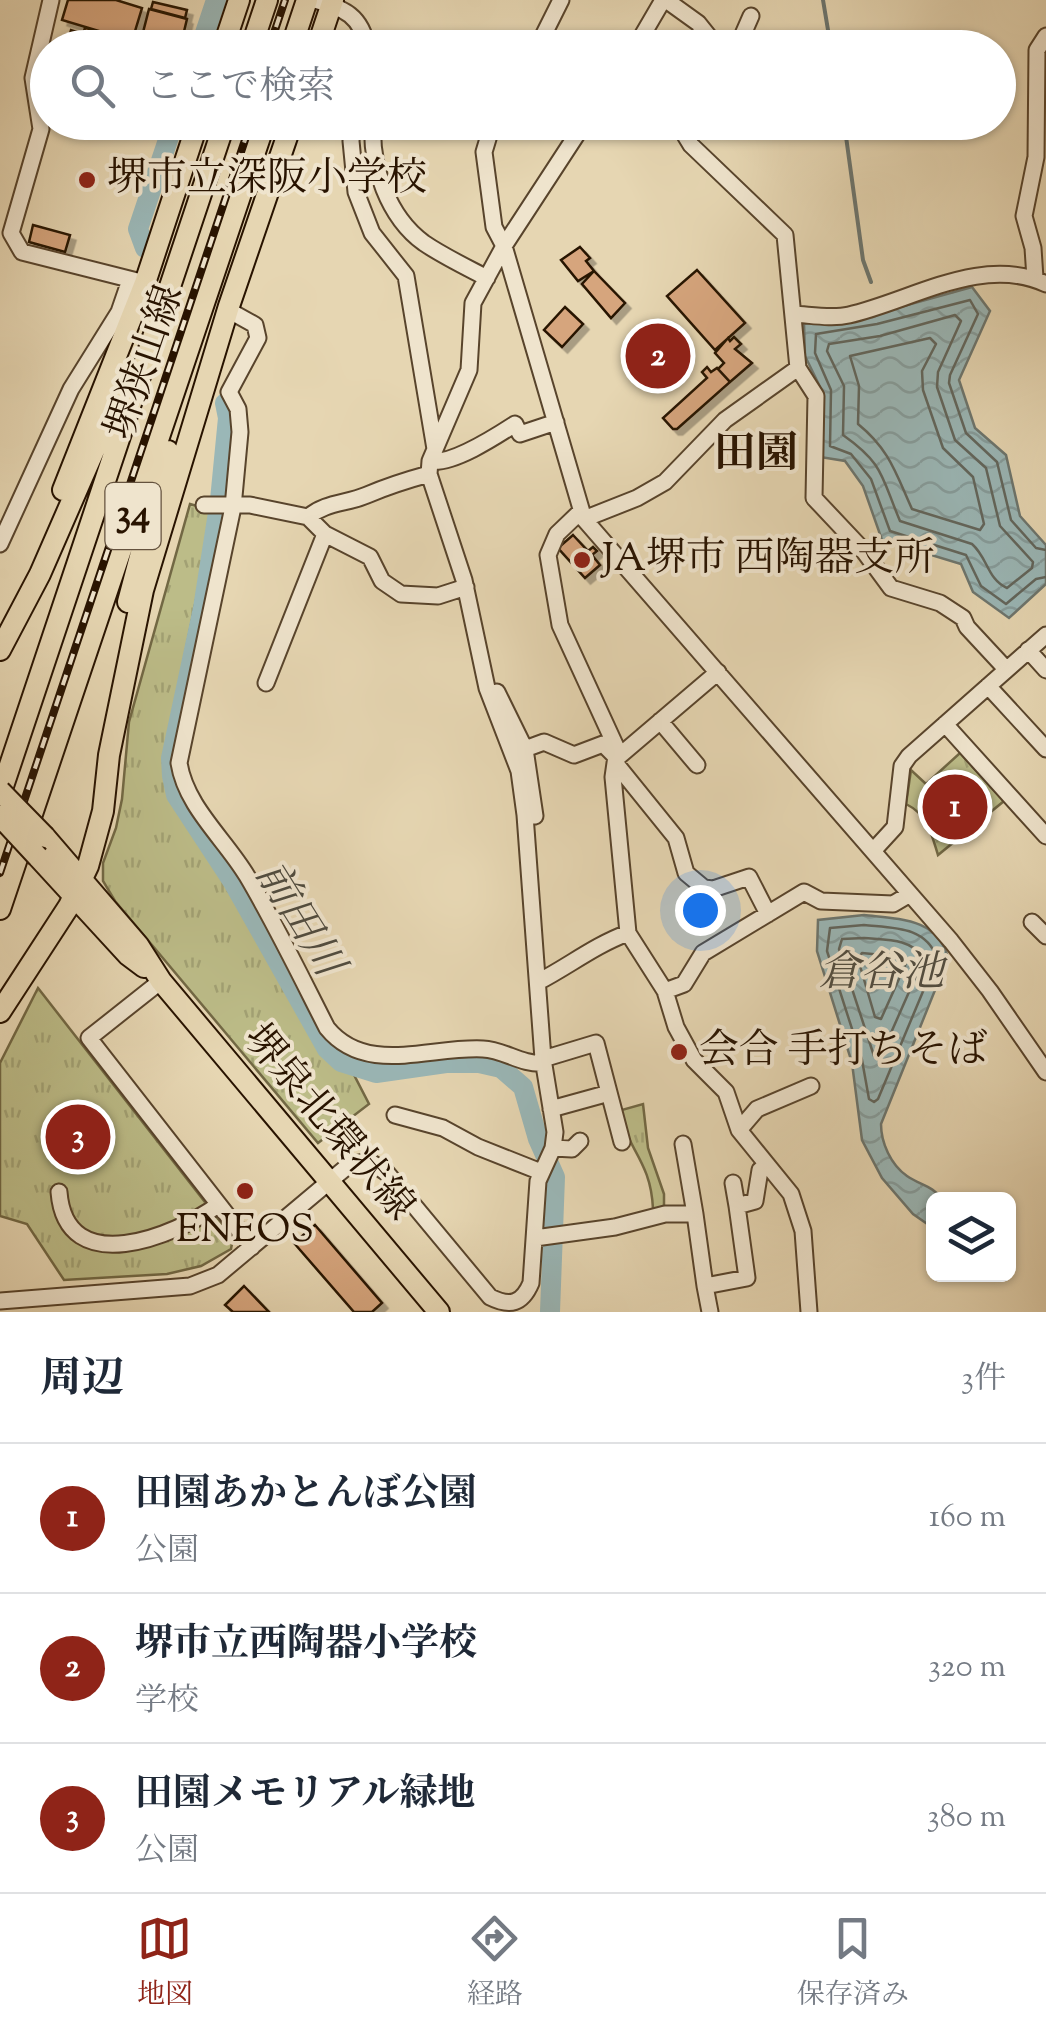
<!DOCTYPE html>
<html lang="ja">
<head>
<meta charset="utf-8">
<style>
	:root { --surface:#fff; --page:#f2f2f3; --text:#1f2937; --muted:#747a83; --line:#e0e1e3; --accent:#8f2418 }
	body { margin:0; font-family:"Sorts Mill Goudy","Noto Serif JP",serif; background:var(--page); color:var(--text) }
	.controls { position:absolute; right:30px; bottom:30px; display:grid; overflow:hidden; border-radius:15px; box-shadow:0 2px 8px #0004 }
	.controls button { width:90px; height:90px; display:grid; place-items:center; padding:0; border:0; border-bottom:2px solid var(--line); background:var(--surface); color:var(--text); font:50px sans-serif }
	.you { position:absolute; left:700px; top:910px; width:35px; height:35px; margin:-25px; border:8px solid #fff; border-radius:50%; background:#1a73e8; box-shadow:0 0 0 15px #1a73e833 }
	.badge { display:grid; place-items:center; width:65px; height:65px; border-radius:50%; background:var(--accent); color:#fff; font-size:32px; font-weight:700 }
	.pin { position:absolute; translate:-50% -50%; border:5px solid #fff; box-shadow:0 2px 10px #0006 }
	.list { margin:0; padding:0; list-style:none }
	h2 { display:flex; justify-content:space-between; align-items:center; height:130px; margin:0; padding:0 40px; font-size:42px }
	h2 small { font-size:32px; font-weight:400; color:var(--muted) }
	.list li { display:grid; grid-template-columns:65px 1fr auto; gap:30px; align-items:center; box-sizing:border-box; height:150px; padding:0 40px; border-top:2px solid var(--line) }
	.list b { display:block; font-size:38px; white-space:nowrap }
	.list p { margin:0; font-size:32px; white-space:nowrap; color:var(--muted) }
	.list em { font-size:32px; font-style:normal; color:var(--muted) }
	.icon { flex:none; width:55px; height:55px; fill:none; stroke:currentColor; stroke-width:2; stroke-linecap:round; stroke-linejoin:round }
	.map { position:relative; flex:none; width:1046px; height:1312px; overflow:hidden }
	.search { position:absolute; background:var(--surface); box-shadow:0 2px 8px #0004; left:30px; right:30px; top:30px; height:110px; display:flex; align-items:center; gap:25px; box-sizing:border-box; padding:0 35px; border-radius:55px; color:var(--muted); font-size:38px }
	.sheet { height:580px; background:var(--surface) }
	nav { display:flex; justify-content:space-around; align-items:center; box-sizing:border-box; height:140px; border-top:2px solid var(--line); background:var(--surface); font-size:28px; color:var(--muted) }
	nav a { display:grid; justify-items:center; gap:5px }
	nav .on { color:var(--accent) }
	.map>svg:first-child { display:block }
	.park { fill:url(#park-tufts); stroke:#726844; stroke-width:2.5 }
	.water { fill:url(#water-waves); stroke:#6c756e; stroke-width:2.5 }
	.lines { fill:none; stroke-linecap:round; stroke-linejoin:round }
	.shore { stroke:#61655c; stroke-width:2.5 }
	.stream { stroke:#6c756e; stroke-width:4 }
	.river { stroke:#9ab7b7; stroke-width:20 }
	.building { fill:#d6a57d; stroke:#281300; stroke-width:2.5; filter:url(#shadow) }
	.minor-casing { stroke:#58442c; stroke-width:19 }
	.major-casing { stroke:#281300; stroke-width:24 }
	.minor { stroke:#efe4cd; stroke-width:15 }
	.major { stroke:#e6d6b2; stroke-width:20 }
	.rail-casing { stroke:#281300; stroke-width:8 }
	.rail { stroke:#efe4cd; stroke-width:4; stroke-dasharray:11; stroke-linecap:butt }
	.major-bridge-casing { stroke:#281300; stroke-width:24; stroke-linecap:butt }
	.major-bridge { stroke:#e6d6b2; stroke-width:20 }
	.poi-dot { fill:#8f2418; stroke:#efe4cd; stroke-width:4 }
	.labels { text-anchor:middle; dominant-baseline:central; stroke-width:8; stroke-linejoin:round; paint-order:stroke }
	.shield { fill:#efe4cd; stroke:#64523e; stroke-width:2.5 }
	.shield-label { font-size:38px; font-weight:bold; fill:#281300 }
	.poi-label { font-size:40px; fill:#281300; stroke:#efe4cd; text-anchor:start }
	.street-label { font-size:40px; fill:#281300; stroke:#efe4cd }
	.neighbourhood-label { font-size:42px; font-weight:bold; fill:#281300; stroke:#efe4cd }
	.water-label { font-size:42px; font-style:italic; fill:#504c40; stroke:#efe4cd }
</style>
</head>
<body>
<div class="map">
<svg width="1046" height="1312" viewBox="0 0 1046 1312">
	<defs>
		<pattern id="park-tufts" width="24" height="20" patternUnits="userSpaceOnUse" patternTransform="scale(2.5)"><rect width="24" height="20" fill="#bcbc88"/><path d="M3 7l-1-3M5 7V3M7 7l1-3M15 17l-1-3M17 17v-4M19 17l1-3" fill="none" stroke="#a2a174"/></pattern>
		<pattern id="water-waves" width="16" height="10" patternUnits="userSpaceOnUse" patternTransform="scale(2.5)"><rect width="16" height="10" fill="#9ab7b7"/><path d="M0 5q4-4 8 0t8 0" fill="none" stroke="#859c9c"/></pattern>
		<filter id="shadow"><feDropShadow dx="5.5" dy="5.5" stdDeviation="0" flood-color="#0004"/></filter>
	</defs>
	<rect width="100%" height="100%" fill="#e6d6b2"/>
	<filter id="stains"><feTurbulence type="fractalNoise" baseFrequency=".002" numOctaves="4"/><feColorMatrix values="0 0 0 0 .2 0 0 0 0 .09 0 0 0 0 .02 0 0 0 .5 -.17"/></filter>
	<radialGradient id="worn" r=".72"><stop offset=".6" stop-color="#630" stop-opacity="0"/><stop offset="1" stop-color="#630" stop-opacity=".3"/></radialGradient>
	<path class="park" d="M 190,504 L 214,511 L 163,763 L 174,803 L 225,879 L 320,1046 L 335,1063 L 353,1073 L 369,1104 L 318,1143 L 115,901 L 103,881 L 103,863 L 116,828 L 122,799 L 129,722 Z
		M 960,753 L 1004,801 L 938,855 C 931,833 928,815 906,804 L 911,770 L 926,784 Z
		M 38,988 L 233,1238 L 231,1249 L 201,1266 L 167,1274 L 64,1280 L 27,1224 L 0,1216 L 0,1063 Z
		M 643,1104 L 648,1148 L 664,1194 L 664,1209 L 653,1209 C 651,1162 629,1151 618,1111 Z"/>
	<path class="water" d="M 972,287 L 990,311 L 959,380 L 975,428 L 1006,455 L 1020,516 L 1046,545 L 1046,584 L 1009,618 L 973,592 L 961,564 L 882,540 L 863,486 L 845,461 L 820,457 L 822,391 L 805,356 L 804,324 L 875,314 Z
		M 864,915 C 899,919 938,918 948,958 L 881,1124 C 881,1143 891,1165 907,1176 C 920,1185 933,1186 942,1199 L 934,1200 L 933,1228 L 913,1214 L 882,1178 L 862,1140 L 852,1063 L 817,951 L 818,920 Z"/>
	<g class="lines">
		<path class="shore" d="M 955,315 L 961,321 L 938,372 L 937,387 L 955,440 L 986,468 L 1000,526 L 1033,562 L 1032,568 L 1007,588 C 987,579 988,558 972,544 L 900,521 C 881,476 884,464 843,435 L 844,386 L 827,351 L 829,344 L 880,336 Z
			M 930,338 L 936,344 L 922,371 L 923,390 L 943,448 L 973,477 L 984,524 L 980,530 L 912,509 C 896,474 890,450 858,424 L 859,386 L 850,356 Z
			M 1046,550 L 1036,548 L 1011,520 L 997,462 L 966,433 L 949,383 L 950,375 L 978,314 L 970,300 L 877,324 L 816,334 L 815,353 L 831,390 L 830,446 L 851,454 L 871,479 L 890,531 L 966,555 L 981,586 L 1006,604 L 1036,579 L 1046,577
			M 864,925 C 893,928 926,926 937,958 L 878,1099 L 874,1102 L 869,1099 L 862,1060 L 827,951 L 830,928 Z
			M 864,938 C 887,940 910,938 924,958 L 879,1060 L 874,1056 L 839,949 L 842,939 Z
			M 862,953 L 903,957 L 907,961 L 881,1019 L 875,1017 L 858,959 Z"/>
		<path class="stream" d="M 823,0 L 831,48
			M 844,122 L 863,260 L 871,282"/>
		<path class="river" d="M 200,48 L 216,0
			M 145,248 L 138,229 L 174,122
			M 225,403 L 228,418 L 220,500 L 203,608 L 171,758 L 172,776 L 176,795 L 233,882 L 327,1049 L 341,1062 L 376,1073 L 446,1063 L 479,1063 L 501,1068 L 523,1087 L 538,1139 L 555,1177 L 550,1312"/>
	</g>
	<path class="building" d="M 68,0 L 116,0 L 142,8 L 132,41 L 62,20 Z
		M 153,2 L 187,10 L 185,18 L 151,9 Z
		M 149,9 L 187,19 L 180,48 L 139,48 Z
		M 85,28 L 90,29 L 84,48 L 66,48 L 71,30 L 83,34 Z
		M 33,225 L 70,235 L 65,252 L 29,242 Z
		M 580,247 L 590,258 L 586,261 L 594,271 L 578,281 L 561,260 Z
		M 697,270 L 745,323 L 715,350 L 667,296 Z
		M 594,271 L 625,303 L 611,318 L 582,284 Z
		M 565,307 L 583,324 L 562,347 L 544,330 Z
		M 734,337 L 741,344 L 735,349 L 752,363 L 730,382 L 718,369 L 724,363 L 715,353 L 728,338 L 730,341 Z
		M 707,367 L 711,372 L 717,368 L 730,382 L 677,429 L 673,429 L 663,418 L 707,378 L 702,372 Z
		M 573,535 L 588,551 L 593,547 L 597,551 L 592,555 L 600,565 L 585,578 L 558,548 Z
		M 315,1225 L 382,1303 L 372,1312 L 354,1312 L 294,1243 Z
		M 244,1286 L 269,1312 L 233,1312 L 225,1305 Z"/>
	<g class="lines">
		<defs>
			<path id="minor" d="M 51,0 L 33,78 L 41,129 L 11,233 L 22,252 L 145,283
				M 315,0 C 344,8 362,16 367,48
				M 666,0 L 698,23 L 718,48
				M 432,41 L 464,48
				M 537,48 L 561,0
				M 635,48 L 663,0
				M 737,48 L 751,16
				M 353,122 L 351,141 L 356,192 L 372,233 L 406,276 L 435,449
				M 373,122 C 370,165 388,217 424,243 C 443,256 466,267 487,278
				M 493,122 L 484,152 L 494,227 L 504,246 L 584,519 L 951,941 L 990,991 L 1046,1072
				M 677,122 L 691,145 L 785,235 L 798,368 L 816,396 L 814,498 L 863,550 L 891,588 L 940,603 L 963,618 L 967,627 L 1006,669
				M 1035,278 L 1033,248 L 1024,216 L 1036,157 L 1037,50 L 1046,36
				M 228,310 L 255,325 L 258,338 L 229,392 L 238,409 L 240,432 L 233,507 L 179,763 C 186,807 225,839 247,876 C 276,925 301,977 327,1028 C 366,1076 430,1046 483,1049 C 505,1050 521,1065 544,1063
				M 794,314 C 811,315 832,319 849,315 C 911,301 982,254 1046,284
				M 430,461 C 452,465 495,437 515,424 L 520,434 L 556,422
				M 204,505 L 250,505 L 308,517 L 325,534 L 370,557 L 382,581 L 401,594 L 438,596 L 466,587
				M 581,511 L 557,534 L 548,555 L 560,625 L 617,749 L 613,777 L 628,933 L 665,991 L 676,1027 L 694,1060 L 726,1092 L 739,1130 L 791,1194 L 803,1231 L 809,1312
				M 308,517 C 326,502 346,504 367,495 C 388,486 407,480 429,474
				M 584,519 L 637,498 L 665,482 L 725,420 L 798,368
				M 0,544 L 71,389 L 119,312 L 130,280
				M 1028,650 L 1046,670
				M 266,683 L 325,534
				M 988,686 L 1046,749
				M 497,692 L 525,749 L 535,816
				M 660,721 L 697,765
				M 945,724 L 1046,836
				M 525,749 L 544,742 L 574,755 L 603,744 L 617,758 L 718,672
				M 617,765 L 676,838 L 686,873 L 704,888 L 713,889 L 749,877 L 768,914
				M 873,851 L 895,827 L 902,766 L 909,756 L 1046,635
				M 1032,922 L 1046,936
				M 161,981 L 89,1038 L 252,1247
				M 538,982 C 569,966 595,945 628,933
				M 665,991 L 684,984 L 703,953 L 804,892 L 821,901 L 893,904 L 910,894
				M 543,1059 L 596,1043 L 622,1142
				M 551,1109 L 609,1093
				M 395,1115 L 443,1128 L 478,1147 L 541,1172
				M 739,1130 L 757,1109 L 811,1086
				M 683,1144 L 695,1214
				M 553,1148 L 572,1149 L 580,1141
				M 733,1183 L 737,1206
				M 59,1192 C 66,1281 175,1236 218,1205
				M 535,1238 L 615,1227 L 665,1214 L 695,1214 L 705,1286 L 747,1278 L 737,1206 L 755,1201 L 760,1170 L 767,1166
				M 705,1286 L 710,1312
				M 0,1301 L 190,1286 L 218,1275 L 349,1165 L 369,1161 L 387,1173 L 490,1297 C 510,1307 522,1304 531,1283 L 538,1181 L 553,1148 L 555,1132 L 543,1059 L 525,815 L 519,771 L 487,688 L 464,580 L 429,474 L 430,461 L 469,370 L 473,303 L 504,246 L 585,122"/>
			<path id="major" d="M 223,48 L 239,0
				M 251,48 L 267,0
				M 291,48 L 307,0
				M 317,48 L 333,0
				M 63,490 L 145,283 L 198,122
				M 128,602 L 168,451
				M 0,650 L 40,574 L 127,375
				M 0,795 L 225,122
				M 45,837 L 138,945 L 161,981 L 439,1312
				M 38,857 L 128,955 L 144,967
				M 0,909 L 265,122
				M 0,1012 L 69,906 L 88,866 L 103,811 L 109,755 L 143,590 L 229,306 L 292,122"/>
		</defs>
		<use href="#minor" class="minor-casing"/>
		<use href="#major" class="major-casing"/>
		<use href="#minor" class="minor"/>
		<use href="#major" class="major"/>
		<defs>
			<path id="rail" d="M 269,48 L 285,0
				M 0,873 L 251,122"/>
		</defs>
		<use href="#rail" class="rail-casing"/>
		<use href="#rail" class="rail"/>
		<defs>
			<path id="major-bridge" d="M 0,791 L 45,837
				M 0,816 L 38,857"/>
		</defs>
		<use href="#major-bridge" class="major-bridge-casing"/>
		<use href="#major-bridge" class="major-bridge"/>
	</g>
	<g class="poi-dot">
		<circle cx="87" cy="180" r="10"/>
		<circle cx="582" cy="560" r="10"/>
		<circle cx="679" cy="1052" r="10"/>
		<circle cx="245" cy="1191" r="10"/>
	</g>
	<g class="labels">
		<rect class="shield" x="105.5" y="483" width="55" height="66" rx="8"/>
		<g class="shield-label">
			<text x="133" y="516">34</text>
		</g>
		<g class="poi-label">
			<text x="107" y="180">堺市立深阪小学校</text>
			<text x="602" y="560">JA堺市 西陶器支所</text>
			<text x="699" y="1052">会合 手打ちそば</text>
			<text x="245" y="1231" text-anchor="middle">ENEOS</text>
		</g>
		<g class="street-label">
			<text transform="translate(147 363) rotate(-71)">堺狭山線</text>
			<text transform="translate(327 1124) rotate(50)">堺泉北環状線</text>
		</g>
		<g class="neighbourhood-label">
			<text x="756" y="456">田園</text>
		</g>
		<g class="water-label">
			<text transform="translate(297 920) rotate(58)">前田川</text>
			<text x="881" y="975">倉谷池</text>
		</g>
	</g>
	<rect width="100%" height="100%" filter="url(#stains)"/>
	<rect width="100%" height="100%" fill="url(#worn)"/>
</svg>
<div class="controls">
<button><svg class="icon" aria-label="layers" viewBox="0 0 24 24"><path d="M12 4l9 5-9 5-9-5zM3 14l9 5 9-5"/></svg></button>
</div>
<div class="you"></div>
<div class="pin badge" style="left:955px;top:807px">1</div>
<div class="pin badge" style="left:658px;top:356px">2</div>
<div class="pin badge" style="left:78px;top:1137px">3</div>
<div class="search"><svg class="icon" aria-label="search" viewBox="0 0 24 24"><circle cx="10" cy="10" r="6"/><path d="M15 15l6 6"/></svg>ここで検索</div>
</div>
<section class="sheet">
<h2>周辺<small>3件</small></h2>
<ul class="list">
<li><span class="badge">1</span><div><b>田園あかとんぼ公園</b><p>公園</p></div><em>160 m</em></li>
<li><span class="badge">2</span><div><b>堺市立西陶器小学校</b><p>学校</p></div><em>320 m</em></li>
<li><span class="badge">3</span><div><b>田園メモリアル緑地</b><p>公園</p></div><em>380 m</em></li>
</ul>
</section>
<nav>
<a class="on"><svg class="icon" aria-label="map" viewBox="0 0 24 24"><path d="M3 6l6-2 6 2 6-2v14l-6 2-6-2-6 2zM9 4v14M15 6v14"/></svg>地図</a>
<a><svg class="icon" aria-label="directions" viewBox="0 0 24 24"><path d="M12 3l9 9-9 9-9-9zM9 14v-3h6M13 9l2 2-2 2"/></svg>経路</a>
<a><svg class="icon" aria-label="saved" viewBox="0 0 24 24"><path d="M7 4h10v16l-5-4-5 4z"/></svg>保存済み</a>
</nav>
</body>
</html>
